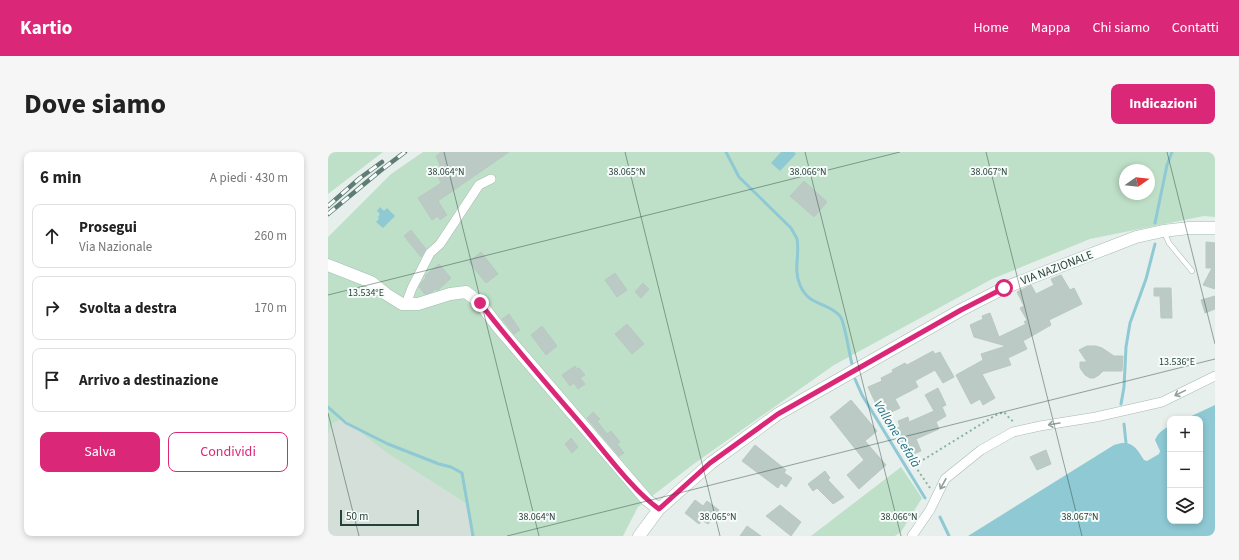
<!DOCTYPE html>
<html lang="it">
<head>
<meta charset="utf-8">
<style>
	:root { --surface:#fff; --page:#f6f6f6; --text:#222; --muted:#767676; --line:#e0e0e0; --accent:#db2777 }
	body { margin:0; font-family:"Source Sans 3",sans-serif; background:var(--page); color:var(--text) }
	.controls { position:absolute; right:12px; bottom:12px; display:grid; overflow:hidden; border-radius:8px; box-shadow:0 2px 6px #0003 }
	.controls button { width:36px; height:36px; display:grid; place-items:center; padding:0; border:0; border-bottom:1px solid var(--line); background:var(--surface); color:var(--text); font:20px sans-serif }
	.compass { position:absolute; left:791px; top:12px; width:36px; height:36px; border-radius:50%; background:var(--surface); box-shadow:0 2px 6px #0003; rotate:76deg }
	.scale { position:absolute; left:12px; bottom:10px; width:79px; box-sizing:border-box; padding-left:4px; border:2px solid #24423a; border-top:0; font-size:11px; line-height:14px; white-space:nowrap; color:#24423a; -webkit-text-stroke:3px #f7fbf9; paint-order:stroke }
	.stop { position:absolute; width:12px; height:12px; margin:-9px; border:3px solid #db2777; border-radius:50%; background:#fff }
	.stop.end { background:#db2777; border-color:#fff; box-shadow:0 1px 4px #0008 }
	.list { margin:0; padding:0; list-style:none }
	h2 { display:flex; justify-content:space-between; align-items:center; height:52px; margin:0; padding:0 16px; font-size:17px }
	h2 small { font-size:13px; font-weight:400; color:var(--muted) }
	.list li { display:grid; grid-template-columns:26px 1fr auto; gap:12px; align-items:center; box-sizing:border-box; height:64px; margin:0 8px 8px; padding:0 8px; border:1px solid var(--line); border-radius:8px }
	.list b { display:block; font-size:15px; white-space:nowrap }
	.list p { margin:0; font-size:13px; white-space:nowrap; color:var(--muted) }
	.list em { font-size:13px; font-style:normal; color:var(--muted) }
	.actions { display:flex; gap:8px; padding:12px 16px }
	.actions a { flex:1; padding:9px 0; border:1px solid var(--accent); border-radius:8px; text-align:center; font-size:14px; color:var(--accent) }
	.actions .main { background:var(--accent); color:#fff }
	.icon { flex:none; width:22px; height:22px; fill:none; stroke:currentColor; stroke-width:2; stroke-linecap:round; stroke-linejoin:round }
	.map { position:relative; flex:none; width:887px; height:384px; overflow:hidden; border-radius:8px }
	header { display:flex; align-items:center; gap:24px; box-sizing:border-box; height:56px; padding:0 20px; background:var(--accent); color:#fff }
	header strong { font-size:19px }
	nav { display:flex; gap:22px; margin-inline-start:auto; font-size:14px }
	.intro { display:flex; align-items:center; justify-content:space-between; box-sizing:border-box; height:96px; padding:0 24px }
	h1 { margin:0; font-size:28px }
	.button { padding:10px 18px; border-radius:8px; background:var(--accent); color:#fff; font-size:14px; font-weight:700 }
	main { display:flex; gap:24px; padding:0 24px }
	aside { flex:1; background:var(--surface); border-radius:8px; box-shadow:0 2px 6px #0003 }
	.map>svg:first-child { display:block }
	.built { fill:#d4dfda }
	.green { fill:#bfe0c8; fill-rule:evenodd }
	.water { fill:#8ec9d4 }
	.lines { fill:none; stroke-linecap:round; stroke-linejoin:round }
	.stream { stroke:#8ec9d4; stroke-width:3 }
	.building { fill:#bbcac4; stroke:#b8c9c2 }
	.lane-casing { stroke:#a8b8b2; stroke-width:5.5 }
	.street-casing { stroke:#a8b8b2; stroke-width:10 }
	.secondary-casing { stroke:#a4bbb3; stroke-width:13 }
	.path { stroke:#86b3a5; stroke-width:2; stroke-dasharray:2 3; stroke-linecap:butt }
	.lane { stroke:#fff; stroke-width:4.5 }
	.street { stroke:#fff; stroke-width:9 }
	.secondary { stroke:#fff; stroke-width:12 }
	.rail-casing { stroke:#5f7d75; stroke-width:4.5 }
	.rail { stroke:#f7fbf9; stroke-width:3; stroke-dasharray:9; stroke-linecap:butt }
	.oneway { stroke:#92a09c }
	.route { stroke:#db2777; stroke-width:5 }
	.ticks { fill:none; stroke:#24423a; stroke-width:1; stroke-opacity:0.45 }
	.labels { text-anchor:middle; dominant-baseline:central; stroke-width:4; stroke-linejoin:round; paint-order:stroke }
	.street-label { font-size:12px; fill:#24423a; stroke:#f7fbf9 }
	.water-label { font-size:13px; font-style:italic; fill:#1c6f80; stroke:#f7fbf9 }
	.ticks-label { font-size:10px; text-anchor:middle; fill:#24423a; stroke:#f7fbf9; stroke-width:4; stroke-linejoin:round; paint-order:stroke }
</style>
</head>
<body>
<header>
<strong>Kartio</strong>
<nav><a>Home</a><a>Mappa</a><a>Chi siamo</a><a>Contatti</a></nav>
</header>
<div class="intro"><h1>Dove siamo</h1><a class="button">Indicazioni</a></div>
<main>
<aside>
<h2>6 min<small>A piedi · 430 m</small></h2>
<ul class="list">
<li><svg class="icon" aria-label="ahead" viewBox="0 0 24 24"><path d="M12 20V5M6 11l6-6 6 6"/></svg><div><b>Prosegui</b><p>Via Nazionale</p></div><em>260 m</em></li>
<li><svg class="icon" aria-label="right" viewBox="0 0 24 24"><path d="M7 20v-9h11M14 6l5 5-5 5"/></svg><div><b>Svolta a destra</b></div><em>170 m</em></li>
<li><svg class="icon" aria-label="arrive" viewBox="0 0 24 24"><path d="M6 21V4h12l-3 4 3 4H6"/></svg><div><b>Arrivo a destinazione</b></div></li>
</ul>
<div class="actions"><a class="main">Salva</a><a>Condividi</a></div>
</aside>
<div class="map">
<svg width="887" height="384" viewBox="0 0 887 384">
	<rect width="100%" height="100%" fill="#e6efeb"/>
	<path class="built" d="M 15,265 L 56,299 L 140,353 L 144,381 L 146,384 L 0,384 L 0,283 L 4,272 Z"/>
	<path class="green" d="M 0,0 L 55,0 L 0,42 Z
		M 95,0 L 887,0 L 887,65 L 876,64 L 762,87 L 664,127 L 506,213 L 367,311 L 310,355 L 295,384 L 146,384 L 144,381 L 140,353 L 56,299 L 15,266 L 4,272 L 0,283 L 0,85 L 63,22 ZM 797,18 L 821,18 L 821,42 L 797,42 Z
		M 573,315 L 594,346 L 573,380 L 567,384 L 483,384 Z"/>
	<path class="water" d="M 453,0 L 466,0 L 468,2 L 452,19 L 443,11 Z
		M 52,55 L 56,59 L 59,56 L 67,64 L 55,76 L 48,70 L 51,67 L 50,65 L 52,62 L 49,59 Z
		M 887,253 L 887,384 L 640,384 L 786,293 C 803,287 808,295 816,308 L 819,309 L 831,302 L 832,299 L 827,288 C 830,281 835,277 842,274 L 842,369 L 872,369 L 872,267 L 857,267 Z"/>
	<g class="lines">
		<path class="stream" d="M 398,0 L 411,25 L 463,76 C 465,80 468,84 469,87 C 472,103 465,117 472,133 C 481,155 499,149 512,164 C 517,170 521,202 524,212
			M 827,71 L 839,13 L 844,0
			M 527,227 L 534,243 L 597,346
			M 793,252 L 796,235 L 798,195 L 802,171 L 818,127 L 827,92
			M 0,255 L 18,271 L 60,292 L 111,312 L 123,315 L 134,321 L 145,384
			M 796,272 L 798,291
			M 612,365 L 621,384"/>
	</g>
	<path class="building" d="M 113,0 L 181,0 L 110,49 L 119,63 L 112,68 L 110,64 L 104,68 L 90,46 L 113,31 L 110,24 L 115,20 L 108,4 Z
		M 476,29 L 499,50 L 486,65 L 462,44 Z
		M 83,78 L 98,97 L 93,105 L 76,84 Z
		M 878,90 L 887,91 L 887,137 L 875,133 L 884,116 L 878,116 Z
		M 153,100 L 170,122 L 158,131 L 141,110 Z
		M 111,112 L 123,126 L 110,138 L 108,138 L 107,137 L 104,140 L 97,142 L 91,135 L 94,130 L 98,126 L 97,124 Z
		M 287,121 L 299,138 L 289,145 L 277,128 Z
		M 733,123 L 742,138 L 746,136 L 754,152 L 721,168 L 723,173 L 695,189 L 699,197 L 680,206 L 683,213 L 654,222 L 667,246 L 655,253 L 652,247 L 643,252 L 628,223 L 655,208 L 653,202 L 678,194 L 646,185 L 642,173 L 655,167 L 654,164 L 662,161 L 671,185 L 698,172 L 696,170 L 699,168 L 692,156 L 696,154 L 689,140 L 703,133 L 708,142 L 726,133 L 723,127 Z
		M 315,131 L 321,137 L 313,146 L 307,140 Z
		M 826,136 L 843,136 L 844,166 L 833,166 L 832,144 L 826,144 Z
		M 887,144 L 887,157 L 877,161 L 873,148 Z
		M 181,162 L 192,178 L 186,182 L 174,167 Z
		M 299,172 L 316,192 L 304,202 L 287,182 Z
		M 214,174 L 229,194 L 218,203 L 203,183 Z
		M 759,194 L 768,194 L 774,196 L 786,204 L 795,204 L 794,219 L 775,219 L 771,223 L 766,226 L 762,226 L 757,223 L 752,216 L 752,210 L 759,210 L 751,198 Z
		M 605,199 L 607,202 L 612,200 L 626,225 L 615,231 L 607,218 L 587,229 L 590,235 L 567,247 L 572,256 L 559,262 L 554,252 L 549,254 L 540,235 L 554,229 L 553,226 L 565,220 L 564,218 L 577,211 L 579,213 Z
		M 247,214 L 249,217 L 251,216 L 257,223 L 252,226 L 257,232 L 250,237 L 246,231 L 242,234 L 234,223 Z
		M 610,236 L 618,253 L 614,255 L 618,264 L 608,270 L 611,277 L 588,287 L 593,299 L 580,304 L 575,292 L 572,293 L 565,277 L 572,275 L 570,269 L 580,265 L 581,270 L 606,259 L 597,243 Z
		M 523,248 L 549,279 L 537,289 L 558,313 L 531,337 L 519,323 L 536,308 L 502,265 Z
		M 265,260 L 272,267 L 269,269 L 279,282 L 283,279 L 292,290 L 289,292 L 296,301 L 291,304 L 259,266 Z
		M 243,286 L 250,295 L 244,301 L 237,292 Z
		M 427,293 L 458,318 L 456,321 L 464,326 L 458,335 L 453,331 L 450,336 L 414,309 Z
		M 718,298 L 723,312 L 709,318 L 702,305 Z
		M 497,319 L 502,326 L 500,328 L 516,345 L 505,352 L 489,336 L 485,339 L 480,332 Z
		M 367,348 L 375,354 L 379,349 L 391,358 L 380,372 L 374,368 L 371,372 L 357,361 Z
		M 452,353 L 473,370 L 463,384 L 438,364 Z
		M 419,374 L 433,384 L 412,384 Z"/>
	<g class="lines">
		<defs>
			<path id="lane" d="M 836,80 L 841,91 L 864,119"/>
			<path id="street" d="M 78,152 L 84,136 L 102,101 L 112,92 L 151,33 L 163,27
				M 584,384 L 602,358 L 617,327 L 653,298 L 685,280 L 712,274 L 768,265 L 834,250 L 887,224"/>
			<path id="secondary" d="M 0,113 L 43,130 L 58,142 L 74,152 L 90,152 L 122,142 L 138,140 L 152,151 L 171,176 L 319,348 L 331,357
				M 311,384 L 331,357 L 383,311 L 450,262 L 633,158 L 676,136 L 808,85 L 835,79 L 861,76 L 887,76"/>
		</defs>
		<use href="#lane" class="lane-casing"/>
		<use href="#street" class="street-casing"/>
		<use href="#secondary" class="secondary-casing"/>
		<path class="path" d="M 602,336 L 589,317 L 590,311 L 668,263 L 676,260 L 683,268 L 687,270"/>
		<use href="#lane" class="lane"/>
		<use href="#street" class="street"/>
		<use href="#secondary" class="secondary"/>
		<defs>
			<path id="rail" d="M 0,54 L 32,26 L 54,10
				M 0,62 L 52,19 L 77,0"/>
		</defs>
		<use href="#rail" class="rail-casing"/>
		<use href="#rail" class="rail"/>
	</g>
	<defs><path id="oneway-shaft" d="M-6 0H5M1.5-3L5.5 0L1.5 3" fill="none" stroke-width="1.6" stroke-linecap="round" stroke-linejoin="round"/></defs>
	<g class="oneway">
		<use href="#oneway-shaft" transform="translate(852 241) rotate(154)"/>
		<use href="#oneway-shaft" transform="translate(726 272) rotate(171)"/>
		<use href="#oneway-shaft" transform="translate(615 332) rotate(119)"/>
	</g>
	<g class="lines">
		<path class="route" d="M 152,151 C 186,195 223,237 259,279 C 280,304 305,338 331,357 L 382,311 L 450,262 L 633,158 L 676,136"/>
	</g>
	<path class="ticks" d="M 116,0 L 211,384M 297,0 L 392,384M 477,0 L 573,384M 658,0 L 754,384M 839,0 L 887,192M 0,143 L 572,0M 0,261 L 31,384M 179,384 L 887,207"/>
	<g class="labels">
		<g class="street-label">
			<text transform="translate(729 116) rotate(-21)">VIA NAZIONALE</text>
		</g>
		<g class="water-label">
			<text transform="translate(569 282) rotate(58)">Vallone Cefalà</text>
		</g>
	</g>
	<g class="ticks-label">
		<text x="118" y="23">38.064°N</text>
		<text x="299" y="23">38.065°N</text>
		<text x="480" y="23">38.066°N</text>
		<text x="661" y="23">38.067°N</text>
		<text x="38" y="144">13.534°E</text>
		<text x="849" y="213">13.536°E</text>
		<text x="209" y="368">38.064°N</text>
		<text x="390" y="368">38.065°N</text>
		<text x="571" y="368">38.066°N</text>
		<text x="752" y="368">38.067°N</text>
	</g>
</svg>
<div class="controls">
<button>+</button>
<button>−</button>
<button><svg class="icon" aria-label="layers" viewBox="0 0 24 24"><path d="M12 4l9 5-9 5-9-5zM3 14l9 5 9-5"/></svg></button>
</div>
<svg class="compass" viewBox="-18 -18 36 36"><path d="M0-13l5 13h-10z" fill="#e53935"/><path d="M0 13l5-13h-10z" fill="#767676"/></svg>
<div class="scale">50 m</div>
<div class="stop" style="left:676px;top:136px"></div>
<div class="stop end" style="left:152px;top:151px"></div>
</div>
</main>
</body>
</html>
